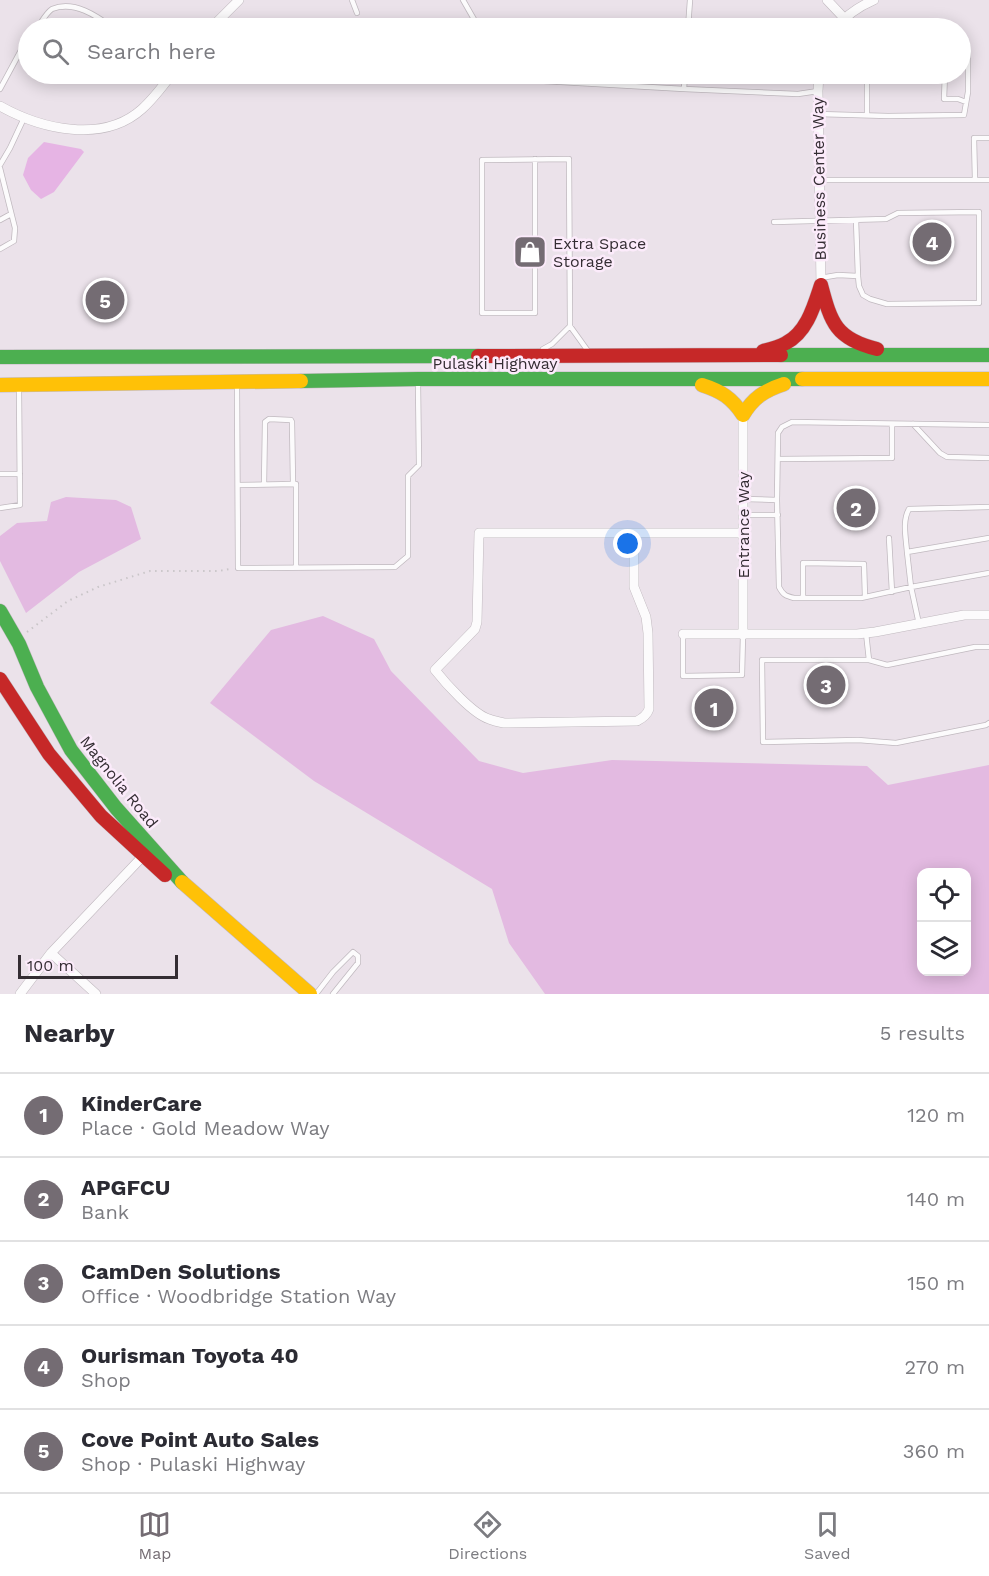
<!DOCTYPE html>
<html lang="en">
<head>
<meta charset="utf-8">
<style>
	:root { --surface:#fff; --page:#f2f2f3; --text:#2b2b33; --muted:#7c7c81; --line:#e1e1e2; --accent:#746c73 }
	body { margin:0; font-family:"Work Sans",sans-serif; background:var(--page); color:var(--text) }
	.controls { position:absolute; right:18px; bottom:18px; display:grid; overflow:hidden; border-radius:12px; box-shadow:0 3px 15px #0003 }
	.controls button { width:54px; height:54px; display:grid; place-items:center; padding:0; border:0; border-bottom:2px solid var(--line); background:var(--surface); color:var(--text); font:30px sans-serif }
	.scale { position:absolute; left:18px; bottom:15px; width:160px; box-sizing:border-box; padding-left:6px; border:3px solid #342d33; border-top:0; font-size:16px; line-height:21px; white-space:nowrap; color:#342d33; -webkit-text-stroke:4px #fcebfb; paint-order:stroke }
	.you { position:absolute; left:628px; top:544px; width:21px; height:21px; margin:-15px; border:4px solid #fff; border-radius:50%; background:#1a73e8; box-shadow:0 0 0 9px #1a73e833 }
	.badge { display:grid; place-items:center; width:39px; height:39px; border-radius:50%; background:var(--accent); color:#fff; font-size:20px; font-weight:700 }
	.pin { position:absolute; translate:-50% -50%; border:3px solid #fff; box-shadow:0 2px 6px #0006 }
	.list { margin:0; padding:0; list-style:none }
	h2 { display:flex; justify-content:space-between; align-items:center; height:78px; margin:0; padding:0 24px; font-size:26px }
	h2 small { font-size:20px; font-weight:400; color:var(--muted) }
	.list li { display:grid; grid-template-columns:39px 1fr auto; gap:18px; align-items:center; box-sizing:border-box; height:84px; padding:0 24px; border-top:2px solid var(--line) }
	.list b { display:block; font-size:22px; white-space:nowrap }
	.list p { margin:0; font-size:20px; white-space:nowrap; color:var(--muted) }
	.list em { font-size:20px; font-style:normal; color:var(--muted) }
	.icon { flex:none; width:33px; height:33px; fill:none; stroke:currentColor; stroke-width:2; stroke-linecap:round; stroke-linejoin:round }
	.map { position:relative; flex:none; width:989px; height:994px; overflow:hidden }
	.search { position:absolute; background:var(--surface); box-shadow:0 3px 15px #0003; left:18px; right:18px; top:18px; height:66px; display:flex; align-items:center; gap:15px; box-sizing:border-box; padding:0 21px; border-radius:33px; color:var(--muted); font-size:22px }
	.sheet { height:498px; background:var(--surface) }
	nav { display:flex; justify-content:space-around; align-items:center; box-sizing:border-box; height:84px; border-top:2px solid var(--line); background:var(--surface); font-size:16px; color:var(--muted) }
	nav a { display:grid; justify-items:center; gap:3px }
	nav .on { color:var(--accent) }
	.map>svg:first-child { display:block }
	.forest { fill:#e3bae1; fill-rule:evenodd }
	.water { fill:#e6b4e4 }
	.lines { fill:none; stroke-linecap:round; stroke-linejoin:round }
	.lane-casing { stroke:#c0b9bf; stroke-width:6 }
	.street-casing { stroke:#c0b9bf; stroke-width:10 }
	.fast-casing { stroke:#c0b9bf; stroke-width:15 }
	.slow-casing { stroke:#c0b9bf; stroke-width:15 }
	.jam-casing { stroke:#c0b9bf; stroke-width:15 }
	.path { stroke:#c9c5c8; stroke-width:2; stroke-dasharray:1.5 4.5; stroke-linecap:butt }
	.lane { stroke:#fcfbfc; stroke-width:4.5 }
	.street { stroke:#fcfbfc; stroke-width:9 }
	.fast { stroke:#4caf50; stroke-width:14 }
	.slow { stroke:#ffc107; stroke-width:14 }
	.jam { stroke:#c62828; stroke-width:14 }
	.labels { text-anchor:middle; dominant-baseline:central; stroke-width:5; stroke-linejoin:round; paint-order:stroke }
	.street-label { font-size:16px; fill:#342d33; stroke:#fcebfb }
	.poi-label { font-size:16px; fill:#342d33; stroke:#fcebfb; text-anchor:start }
</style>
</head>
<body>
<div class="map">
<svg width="989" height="994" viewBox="0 0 989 994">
	<rect width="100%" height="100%" fill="#ebe2ea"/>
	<path class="forest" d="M 66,497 L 116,500 L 131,507 L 141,539 L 79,572 L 26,613 L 0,561 L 0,536 L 17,523 L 47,521 L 51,502 Z
		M 323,616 L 374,639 L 391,671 L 479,761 L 523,773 L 612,760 L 867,766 L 888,785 L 989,765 L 989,994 L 545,994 L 509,943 L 492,889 L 314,781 L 210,703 L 271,630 ZM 922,873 L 966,873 L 966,972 L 922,972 Z"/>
	<path class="water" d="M 44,142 L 81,149 L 84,152 L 54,192 L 41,199 L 31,190 L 23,175 L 28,158 Z"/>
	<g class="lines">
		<defs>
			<path id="lane" d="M 352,0 L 357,13
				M 463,0 L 479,28
				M 37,28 C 41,23 46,13 52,9 C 74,0 97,16 113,28
				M 688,28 L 690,0
				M 505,74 L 508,79 L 684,89 L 798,94 L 818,91
				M 945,74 L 944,99 L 958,99 L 966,102
				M 0,89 L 20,52 L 28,40
				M 684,89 L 685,74
				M 818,114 L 888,116 L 964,115 L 968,92 L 968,52 L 960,52
				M 867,115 L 867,74
				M 535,159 L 535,313 L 482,313 L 482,160 L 569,159 L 570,326 L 588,351
				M 0,165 L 10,148 L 24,118
				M 0,168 L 15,228 L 14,241 L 0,249
				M 819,180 L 989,180
				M 975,180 L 974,138 L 989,138
				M 0,220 L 11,214
				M 774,222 L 886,219 L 898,213 L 979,212 L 979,303 L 887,304 L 870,299 L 863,295 L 859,286 L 858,276 L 856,220
				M 820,278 L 838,275 L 858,276
				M 543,349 L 552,344 L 570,326
				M 237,387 L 238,568 L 395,567 L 408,556 L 408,476 L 419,465 L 418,383
				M 913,424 L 940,453 L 947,457 L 989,458
				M 989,425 L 792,422 L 782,427 L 778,433 L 777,500 L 779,587 C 783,595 786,596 794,598 L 861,598 L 911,587 L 989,573
				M 778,459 L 892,458 L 892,424
				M 0,474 L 20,474
				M 238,485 L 296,484 L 296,567
				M 264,485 L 265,422 L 269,419 L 291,420 L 292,422 L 293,484
				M 744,499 L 777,500
				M 0,508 L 20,505 L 19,390
				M 743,515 L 778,515
				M 889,538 L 892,592
				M 907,552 C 906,538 902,521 909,509 L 989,507
				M 803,598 L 803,563 L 864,564 L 865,597
				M 919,624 L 911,587 L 907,552 L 989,538
				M 866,633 L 869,660 L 762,660 L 763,742 L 858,740 L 896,743 L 986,725 L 989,723
				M 683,634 L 683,676 L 742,675 L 743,635
				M 869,660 L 887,665 L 975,647 L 989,647
				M 316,994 L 333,972 L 353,952 L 358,956 L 358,963 L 333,994"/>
			<path id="street" d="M 827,0 L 844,18
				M 211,28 L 239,0
				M 836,28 C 846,15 858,7 874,0
				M 819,74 L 818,91 L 821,285
				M 0,106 C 41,129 103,144 142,109 C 153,99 163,86 172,74
				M 634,533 L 634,587 L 646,617 L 648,633 L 649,709 C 647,715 643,718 637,721 L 504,723 C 499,722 494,721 489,719 C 473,714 446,684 435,670 L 475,629 L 477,622 L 479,533 L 743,533
				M 683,634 L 857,634 L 875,632 L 964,615 L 989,615
				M 743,635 L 743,415
				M 51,953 L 96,994
				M 20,994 L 51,953 L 144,855"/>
			<path id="fast" d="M 781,355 L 989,355
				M 0,357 L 478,356
				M 301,381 L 418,379 L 802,379
				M 0,611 L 19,644 L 37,687 L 71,750 L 116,808 L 182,882"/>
			<path id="slow" d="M 802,379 L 989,379
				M 0,385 L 301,381
				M 702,385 C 721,391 732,398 743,415 C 753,398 765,390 784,384
				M 182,882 L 310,994"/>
			<path id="jam" d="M 821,285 C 831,323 836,339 877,349
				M 763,351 C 771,349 779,347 786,343 C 807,332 814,306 821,285
				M 478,356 L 781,355
				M 0,679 L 49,754 L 101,816 L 165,875"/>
		</defs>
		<use href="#lane" class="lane-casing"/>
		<use href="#street" class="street-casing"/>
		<use href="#fast" class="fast-casing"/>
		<use href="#slow" class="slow-casing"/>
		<use href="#jam" class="jam-casing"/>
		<path class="path" d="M 27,632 L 68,601 L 98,587 L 150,571 L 219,571 L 230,569"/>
		<use href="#lane" class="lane"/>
		<use href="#street" class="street"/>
		<use href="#fast" class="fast"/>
		<use href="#slow" class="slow"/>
		<use href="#jam" class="jam"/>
	</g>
	<defs>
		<symbol id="shop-square" viewBox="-11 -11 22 22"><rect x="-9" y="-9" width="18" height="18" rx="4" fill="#746c73" stroke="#fcebfb"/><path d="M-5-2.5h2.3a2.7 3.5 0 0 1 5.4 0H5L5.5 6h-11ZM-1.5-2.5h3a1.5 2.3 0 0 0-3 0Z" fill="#fff"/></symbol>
	</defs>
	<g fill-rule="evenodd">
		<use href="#shop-square" x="511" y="233" width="38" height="38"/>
	</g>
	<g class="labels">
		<g class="street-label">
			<text transform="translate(819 179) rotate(-91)">Business Center Way</text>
			<text x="495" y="363">Pulaski Highway</text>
			<text transform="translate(743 525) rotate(-90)">Entrance Way</text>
			<text transform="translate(119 782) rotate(51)">Magnolia Road</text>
		</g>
		<g class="poi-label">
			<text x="553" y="243">Extra Space<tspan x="553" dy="18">Storage</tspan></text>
		</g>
	</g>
</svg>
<div class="controls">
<button><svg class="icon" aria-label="locate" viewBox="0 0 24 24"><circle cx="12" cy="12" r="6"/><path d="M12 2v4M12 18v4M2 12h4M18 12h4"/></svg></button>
<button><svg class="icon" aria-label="layers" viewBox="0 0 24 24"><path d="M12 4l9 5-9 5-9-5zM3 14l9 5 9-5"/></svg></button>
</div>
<div class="scale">100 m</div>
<div class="you"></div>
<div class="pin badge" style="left:714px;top:708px">1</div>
<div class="pin badge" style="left:856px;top:508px">2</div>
<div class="pin badge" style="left:826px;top:685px">3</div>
<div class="pin badge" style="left:932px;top:242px">4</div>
<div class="pin badge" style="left:105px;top:300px">5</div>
<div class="search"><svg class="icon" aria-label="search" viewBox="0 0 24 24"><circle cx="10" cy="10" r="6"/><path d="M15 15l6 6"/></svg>Search here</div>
</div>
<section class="sheet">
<h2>Nearby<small>5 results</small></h2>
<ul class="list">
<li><span class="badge">1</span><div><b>KinderCare</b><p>Place · Gold Meadow Way</p></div><em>120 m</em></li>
<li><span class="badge">2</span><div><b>APGFCU</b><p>Bank</p></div><em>140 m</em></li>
<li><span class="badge">3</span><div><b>CamDen Solutions</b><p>Office · Woodbridge Station Way</p></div><em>150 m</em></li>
<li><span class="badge">4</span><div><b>Ourisman Toyota 40</b><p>Shop</p></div><em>270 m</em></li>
<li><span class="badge">5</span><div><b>Cove Point Auto Sales</b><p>Shop · Pulaski Highway</p></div><em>360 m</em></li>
</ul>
</section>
<nav>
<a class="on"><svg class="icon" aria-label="map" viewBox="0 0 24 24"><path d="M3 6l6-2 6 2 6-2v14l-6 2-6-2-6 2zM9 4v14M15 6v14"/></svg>Map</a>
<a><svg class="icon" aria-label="directions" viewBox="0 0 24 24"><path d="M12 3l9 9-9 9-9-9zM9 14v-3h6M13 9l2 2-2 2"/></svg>Directions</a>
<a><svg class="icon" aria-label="saved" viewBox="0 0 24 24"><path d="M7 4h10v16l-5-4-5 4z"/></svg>Saved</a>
</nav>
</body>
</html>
